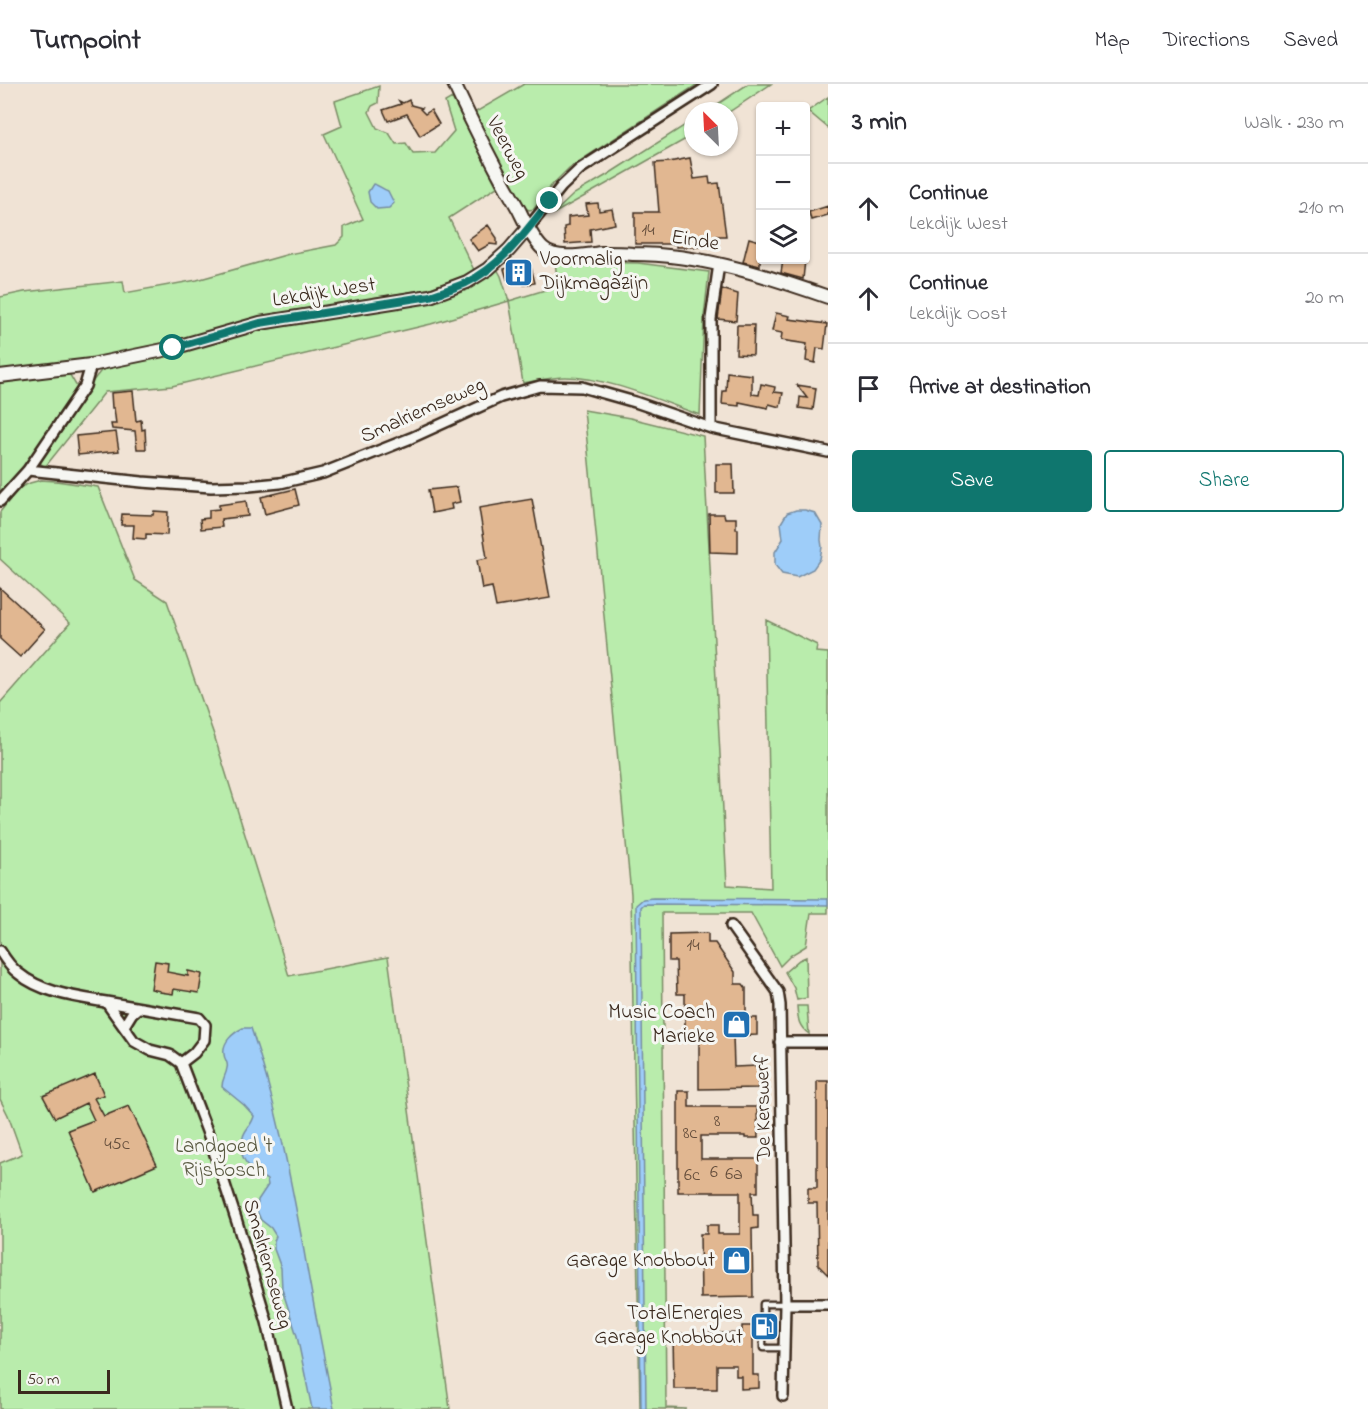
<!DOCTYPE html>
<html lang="en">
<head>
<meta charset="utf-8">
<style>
	:root { --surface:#fff; --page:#f7f7f7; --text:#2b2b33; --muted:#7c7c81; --line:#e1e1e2; --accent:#0f766e }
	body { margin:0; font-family:"Indie Flower",sans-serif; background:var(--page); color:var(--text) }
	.controls { position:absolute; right:18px; top:18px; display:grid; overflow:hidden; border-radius:6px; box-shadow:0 2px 4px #0004 }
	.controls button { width:54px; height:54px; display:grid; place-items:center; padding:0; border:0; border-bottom:2px solid var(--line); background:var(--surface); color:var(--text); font:30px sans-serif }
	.compass { position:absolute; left:684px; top:18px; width:54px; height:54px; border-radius:50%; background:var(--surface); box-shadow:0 2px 4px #0004; rotate:336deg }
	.scale { position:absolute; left:18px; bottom:15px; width:92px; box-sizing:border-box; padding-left:6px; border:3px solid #3b2a1e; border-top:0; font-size:16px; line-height:21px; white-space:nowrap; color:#3b2a1e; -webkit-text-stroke:4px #f6f6f2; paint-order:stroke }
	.stop { position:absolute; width:18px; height:18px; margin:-14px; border:4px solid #0f766e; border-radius:50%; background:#fff }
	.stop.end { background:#0f766e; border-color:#fff; box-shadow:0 2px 6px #0008 }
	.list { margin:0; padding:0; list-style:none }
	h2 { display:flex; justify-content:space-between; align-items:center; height:78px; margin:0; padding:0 24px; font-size:26px }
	h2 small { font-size:20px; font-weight:400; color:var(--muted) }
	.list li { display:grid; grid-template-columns:39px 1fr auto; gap:18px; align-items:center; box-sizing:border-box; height:90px; padding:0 24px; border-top:2px solid var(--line) }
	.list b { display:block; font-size:22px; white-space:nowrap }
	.list p { margin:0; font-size:20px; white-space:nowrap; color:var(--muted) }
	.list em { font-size:20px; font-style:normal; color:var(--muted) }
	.actions { display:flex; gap:12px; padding:18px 24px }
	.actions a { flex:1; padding:14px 0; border:2px solid var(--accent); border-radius:6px; text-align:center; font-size:21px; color:var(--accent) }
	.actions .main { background:var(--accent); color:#fff }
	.icon { flex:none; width:33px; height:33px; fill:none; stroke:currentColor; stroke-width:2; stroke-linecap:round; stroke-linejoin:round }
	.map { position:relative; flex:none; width:828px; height:1325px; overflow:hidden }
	header { display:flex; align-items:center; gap:36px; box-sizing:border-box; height:84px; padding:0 30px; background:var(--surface); border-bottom:2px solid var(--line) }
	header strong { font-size:28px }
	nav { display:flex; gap:33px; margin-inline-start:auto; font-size:21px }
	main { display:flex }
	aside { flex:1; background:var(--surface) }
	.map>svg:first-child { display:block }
	.green { fill:#b9ecac; stroke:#7a8b65; stroke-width:1.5 }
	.water { fill:#9ecdf9; stroke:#768ca1; stroke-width:1.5 }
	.building { fill:#e1b791; stroke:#3b2a1e; stroke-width:1.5 }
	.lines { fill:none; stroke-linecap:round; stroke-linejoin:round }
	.service-casing { stroke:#3b2a1e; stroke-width:9 }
	.minor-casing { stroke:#3b2a1e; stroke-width:14 }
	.tertiary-casing { stroke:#3b2a1e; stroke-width:16 }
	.service { stroke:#f6f6f2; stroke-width:4.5 }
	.minor { stroke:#f6f6f2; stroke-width:9 }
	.tertiary { stroke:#f6f6f2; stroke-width:12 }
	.route { stroke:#0f766e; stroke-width:8 }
	.labels { text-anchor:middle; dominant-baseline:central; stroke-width:6; stroke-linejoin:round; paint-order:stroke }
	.number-label { font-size:18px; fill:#644d3b }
	.street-label { font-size:21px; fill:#3b2a1e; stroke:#f6f6f2 }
	.poi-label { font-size:21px; fill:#3b2a1e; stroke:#f6f6f2; text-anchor:end }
	.park-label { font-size:21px; fill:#5a5a42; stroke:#f6f6f2 }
</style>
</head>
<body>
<header>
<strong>Turnpoint</strong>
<nav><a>Map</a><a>Directions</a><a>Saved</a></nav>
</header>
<main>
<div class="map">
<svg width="828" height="1325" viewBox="0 0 828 1325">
	<rect width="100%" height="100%" fill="#f0e3d5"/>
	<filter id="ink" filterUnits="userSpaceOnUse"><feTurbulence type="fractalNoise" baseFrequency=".0167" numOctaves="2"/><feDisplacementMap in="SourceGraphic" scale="12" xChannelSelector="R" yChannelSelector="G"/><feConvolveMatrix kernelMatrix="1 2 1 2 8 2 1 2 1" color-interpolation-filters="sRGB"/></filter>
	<g filter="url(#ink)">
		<path class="green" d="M 524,0 L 698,0 L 569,84 L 551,102 L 534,125 L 529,126 L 523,123 L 520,118 L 474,29 Z
			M 748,0 L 771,0 L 729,28 L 707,27 Z
			M 379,2 L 378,19 L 372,22 L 369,28 L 377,44 L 389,49 L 396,60 L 406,59 L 413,70 L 435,69 L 454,47 L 445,18 L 452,14 L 497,103 L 449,134 L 475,188 L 428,205 L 275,230 L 167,259 L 71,279 L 0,287 L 0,213 L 24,208 L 123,197 L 125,209 L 197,196 L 289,170 L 336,161 L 344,153 L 344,143 L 363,135 L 324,50 L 342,42 L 335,17 Z
			M 828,13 L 828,44 L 808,27 Z
			M 693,36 L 693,51 L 553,130 L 574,110 L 607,91 Z
			M 555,178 L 638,179 L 709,188 L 704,233 L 700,331 C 660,317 608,293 565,293 C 551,293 537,297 523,299 L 509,217 L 431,240 L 172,302 L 105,308 L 45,383 L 41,380 L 40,376 C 60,344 80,312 104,283 L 258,247 L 451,210 L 486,194 L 485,191 L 496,183 L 501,192 L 509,217 L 558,202 Z
			M 64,289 L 70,291 L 77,303 L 29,375 L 0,411 L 0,296 Z
			M 584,326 L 630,334 L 703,352 L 727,801 L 771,804 L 766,536 L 817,561 L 816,568 L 828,569 L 828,829 L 811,829 L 806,862 L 791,871 L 780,882 L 751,829 L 662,829 L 666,1324 L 686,1325 L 640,1325 L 631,810 Z
			M 41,396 L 56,397 L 98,403 L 135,496 L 167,517 L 214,651 L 289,892 L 388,873 L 450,1325 L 0,1325 L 0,1079 L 22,1070 L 8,1031 L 0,1015 L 0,619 L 70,539 L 0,475 L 0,428 L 19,404 L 30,399 Z
			M 806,873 L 807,914 L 797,916 L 794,904 L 785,888 L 799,876 Z
			M 797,922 L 807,922 L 809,950 C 798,942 798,935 797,922 Z"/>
		<path class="water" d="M 373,100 C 379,101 382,105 388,107 L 394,119 L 389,124 L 377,125 L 370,118 L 368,108 Z
			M 796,426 L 805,426 L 815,429 L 822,441 L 821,456 L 822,463 L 820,475 L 813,485 L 797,493 L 782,490 L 775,481 L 775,468 L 783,455 L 781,439 L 787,429 Z
			M 653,814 L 828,815 L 828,821 L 644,820 L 641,823 L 646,1325 L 641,1325 L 636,821 L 643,815 Z
			M 243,944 L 251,944 C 276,1017 290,1092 304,1167 C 313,1220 324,1272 334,1325 L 312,1325 L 297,1252 L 282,1205 L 281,1184 L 274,1165 L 274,1157 L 276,1152 L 271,1144 L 261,1136 L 257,1127 L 258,1116 L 268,1101 L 267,1096 C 251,1085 236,1076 243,1053 C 245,1045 252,1041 254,1032 L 244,1021 L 222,1003 C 222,994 226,992 227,984 C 229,978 224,976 224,970 C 222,958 233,949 243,944 Z"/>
		<path class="building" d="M 409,16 L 411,21 L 422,24 L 420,25 L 425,30 L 431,26 L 439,40 L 420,52 L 407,30 L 388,37 L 383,26 L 401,20 L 399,17 L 403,19 Z
			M 690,74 L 694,95 L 709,93 L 710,100 L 719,99 L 726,152 L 699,152 L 699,163 L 676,163 L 676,160 L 635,160 L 635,128 L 659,128 L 655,79 L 669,78 Z
			M 598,119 L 599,127 L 612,125 L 615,140 L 590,145 L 591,158 L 565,160 L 564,143 L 568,142 L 568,133 L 588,131 L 586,120 Z
			M 828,122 L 828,131 L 811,136 L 809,128 Z
			M 488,141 L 497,154 L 497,161 L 490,160 L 478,167 L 469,155 Z
			M 749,154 L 760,157 L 760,182 L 743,178 Z
			M 783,176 L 805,176 L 803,195 L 781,189 Z
			M 530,179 L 535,199 L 524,201 L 522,194 L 519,195 L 518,192 L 507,195 L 504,185 Z
			M 722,205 L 738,210 L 736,237 L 718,235 Z
			M 776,229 L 790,232 L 789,235 L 827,240 L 824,265 L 817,264 L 815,279 L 806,277 L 807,267 L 806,267 L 807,260 L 781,256 L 782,249 L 772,247 Z
			M 737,241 L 754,241 L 753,271 L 736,270 Z
			M 727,288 L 752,291 L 752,310 L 759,311 L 761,300 L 775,303 L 774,308 L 783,309 L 780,323 L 769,320 L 768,324 L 739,318 L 739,322 L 722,320 L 723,307 L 726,307 Z
			M 797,301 L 816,304 L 813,326 L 799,324 L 800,313 L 807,314 Z
			M 133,307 L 136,337 L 141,336 L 142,346 L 145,345 L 146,365 L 137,365 L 135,347 L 112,345 L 111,340 L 116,340 L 114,324 L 112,324 L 111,309 Z
			M 116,348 L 119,367 L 78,371 L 76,352 Z
			M 716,380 L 733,380 L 734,409 L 716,409 Z
			M 457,403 L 460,418 L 451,420 L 452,425 L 432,429 L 428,406 Z
			M 295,405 L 299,421 L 265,430 L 261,413 Z
			M 532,415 L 550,514 L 496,523 L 492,503 L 482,505 L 477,476 L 487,474 L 479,424 Z
			M 246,417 L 248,432 L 221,435 L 222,443 L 201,445 L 200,435 L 209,434 L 209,426 L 219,425 L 219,421 Z
			M 154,427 L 168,428 L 167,451 L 146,450 L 146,455 L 133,454 L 134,441 L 121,441 L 122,430 L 153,431 Z
			M 709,430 L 724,430 L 725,434 L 736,434 L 736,445 L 738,445 L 738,469 L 710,468 Z
			M 0,504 L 45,545 L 20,573 L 0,555 Z
			M 708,849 L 708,859 L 715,859 L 735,888 L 735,900 L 743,900 L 746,904 L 746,934 L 757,934 L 757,951 L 733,952 L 734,983 L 758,982 L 758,1004 L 699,1005 L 699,952 L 685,953 L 685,910 L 677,910 L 676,877 L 669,877 L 669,850 Z
			M 155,877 L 168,879 L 167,888 L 188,892 L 188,887 L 202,890 L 199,909 L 174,905 L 173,910 L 160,908 L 160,907 L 151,905 Z
			M 95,990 L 104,1011 L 94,1014 L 104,1032 L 129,1022 L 157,1081 L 95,1108 L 68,1046 L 94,1036 L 86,1019 L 55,1034 L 43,1012 Z
			M 817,997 L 828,997 L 828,1191 L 818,1181 L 817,1119 L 808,1119 L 808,1104 L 817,1104 Z
			M 678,1007 L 689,1007 L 689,1023 L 757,1023 L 758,1054 L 745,1054 L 745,1052 L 701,1052 L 701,1075 L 758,1075 L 758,1108 L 752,1108 L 753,1131 L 758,1131 L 758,1144 L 752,1145 L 753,1213 L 701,1214 L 700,1150 L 707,1150 L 707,1141 L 718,1141 L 718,1150 L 740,1150 L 740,1108 L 678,1108 Z
			M 755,1231 L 759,1231 L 759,1253 L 753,1253 L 753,1291 L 759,1291 L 759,1304 L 741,1305 L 741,1292 L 736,1292 L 736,1281 L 717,1281 L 717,1305 L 674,1305 L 673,1250 L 742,1249 L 742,1242 L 755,1242 Z"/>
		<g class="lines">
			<defs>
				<path id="service" d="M 784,1264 L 763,1264 L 763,1220 L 785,1220"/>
				<path id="minor" d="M 528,144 L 561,103 L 580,85 L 712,0
					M 711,344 L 711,235 L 719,180
					M 28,386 L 142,398 L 211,403 L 249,402 L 280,399 L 323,389 L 411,354 L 501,313 L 540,302 L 582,303 L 635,318 L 711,344 L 828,368
					M 0,417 L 28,386 L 85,302 L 91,281
					M 731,842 L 778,908 L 780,921 L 785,1220 L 783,1312
					M 0,867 C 5,875 10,883 18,889 C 42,909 76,913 106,918 L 134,957 L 150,966 L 170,971 L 181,979 L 210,1055 L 237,1138 L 267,1238 L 287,1325
					M 106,918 L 199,934 L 205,941 L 204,956 L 194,969 L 181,979
					M 124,942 L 132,929 L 138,924
					M 780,958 L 828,958
					M 785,1220 L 828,1220"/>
				<path id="tertiary" d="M 454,0 C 474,43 495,85 519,126 C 525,138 533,156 543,165 C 556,177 585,171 601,169 C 611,169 622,169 633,170 C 700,170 765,191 828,213
					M 0,292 L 91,281 L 173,264 L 260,239 L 430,212 L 467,198 L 488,185 L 509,166 L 528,144"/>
			</defs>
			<use href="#service" class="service-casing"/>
			<use href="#minor" class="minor-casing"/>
			<use href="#tertiary" class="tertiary-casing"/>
			<use href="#service" class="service"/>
			<use href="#minor" class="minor"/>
			<use href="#tertiary" class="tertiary"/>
		</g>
	</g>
	<g class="lines" filter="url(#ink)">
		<path class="route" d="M 173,264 L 260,239 L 430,212 C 442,208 454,204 466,199 C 502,182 526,147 550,117"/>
	</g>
	<defs>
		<symbol id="building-square" viewBox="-11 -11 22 22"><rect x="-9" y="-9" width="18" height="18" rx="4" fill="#1f6fb2" stroke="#f6f6f2"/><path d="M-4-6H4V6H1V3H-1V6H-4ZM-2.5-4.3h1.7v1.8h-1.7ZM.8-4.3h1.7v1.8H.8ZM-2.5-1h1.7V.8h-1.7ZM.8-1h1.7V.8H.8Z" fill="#fff"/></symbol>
		<symbol id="shop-square" viewBox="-11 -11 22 22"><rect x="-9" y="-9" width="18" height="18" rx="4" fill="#1f6fb2" stroke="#f6f6f2"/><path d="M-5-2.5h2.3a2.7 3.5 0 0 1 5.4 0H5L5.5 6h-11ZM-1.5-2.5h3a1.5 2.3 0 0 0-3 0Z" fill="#fff"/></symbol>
		<symbol id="fuel-square" viewBox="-11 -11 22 22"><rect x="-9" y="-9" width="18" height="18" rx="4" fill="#1f6fb2" stroke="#f6f6f2"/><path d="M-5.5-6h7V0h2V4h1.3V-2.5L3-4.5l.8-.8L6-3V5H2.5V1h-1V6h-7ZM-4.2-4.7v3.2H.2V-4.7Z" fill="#fff"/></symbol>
	</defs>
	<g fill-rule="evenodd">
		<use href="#building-square" x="502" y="172" width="33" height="33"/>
		<use href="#shop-square" x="720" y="924" width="33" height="33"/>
		<use href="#shop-square" x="720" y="1160" width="33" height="33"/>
		<use href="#fuel-square" x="748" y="1226" width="33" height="33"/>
	</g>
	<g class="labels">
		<g class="number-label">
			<text x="648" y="147">14</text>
			<text x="693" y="862">14</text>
			<text x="717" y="1038">8</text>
			<text x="690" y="1050">8c</text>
			<text x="117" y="1061">45c</text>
			<text x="714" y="1089">6</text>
			<text x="734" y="1091">6a</text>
			<text x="692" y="1092">6c</text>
		</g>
		<g class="street-label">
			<text transform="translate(507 64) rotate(62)">Veerweg</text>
			<text transform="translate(695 157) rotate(9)">Einde</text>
			<text transform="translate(324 209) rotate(-9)">Lekdijk West</text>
			<text transform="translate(423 327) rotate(-24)">Smalriemseweg</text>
			<text transform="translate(764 1024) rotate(-91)">De Kerswerf</text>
			<text transform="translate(267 1180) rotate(74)">Smalriemseweg</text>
		</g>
		<g class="poi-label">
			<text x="540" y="176" text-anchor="start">Voormalig<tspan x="540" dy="24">Dijkmagazijn</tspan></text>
			<text x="715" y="929">Music Coach<tspan x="715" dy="24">Marieke</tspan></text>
			<text x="715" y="1177">Garage Knobbout</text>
			<text x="743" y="1230">TotalEnergies<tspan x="743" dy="24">Garage Knobbout</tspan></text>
		</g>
		<g class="park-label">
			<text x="224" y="1063">Landgoed 't<tspan x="224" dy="24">Rijsbosch</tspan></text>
		</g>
	</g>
</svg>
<div class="controls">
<button>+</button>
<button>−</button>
<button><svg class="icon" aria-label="layers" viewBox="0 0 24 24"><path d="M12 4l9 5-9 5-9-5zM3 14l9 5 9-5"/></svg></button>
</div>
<svg class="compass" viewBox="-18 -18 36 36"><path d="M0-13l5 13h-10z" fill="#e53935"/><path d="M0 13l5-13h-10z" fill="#7c7c81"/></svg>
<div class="scale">50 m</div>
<div class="stop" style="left:173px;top:264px"></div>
<div class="stop end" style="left:550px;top:117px"></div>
</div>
<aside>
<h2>3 min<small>Walk · 230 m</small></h2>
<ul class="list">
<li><svg class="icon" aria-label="ahead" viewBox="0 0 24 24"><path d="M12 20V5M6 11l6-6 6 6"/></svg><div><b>Continue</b><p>Lekdijk West</p></div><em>210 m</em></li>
<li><svg class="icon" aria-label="ahead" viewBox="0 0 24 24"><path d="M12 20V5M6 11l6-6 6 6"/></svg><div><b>Continue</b><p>Lekdijk Oost</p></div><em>20 m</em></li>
<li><svg class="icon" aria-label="arrive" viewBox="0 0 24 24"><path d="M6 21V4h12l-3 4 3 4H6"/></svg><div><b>Arrive at destination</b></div></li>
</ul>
<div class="actions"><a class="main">Save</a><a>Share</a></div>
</aside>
</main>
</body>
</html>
